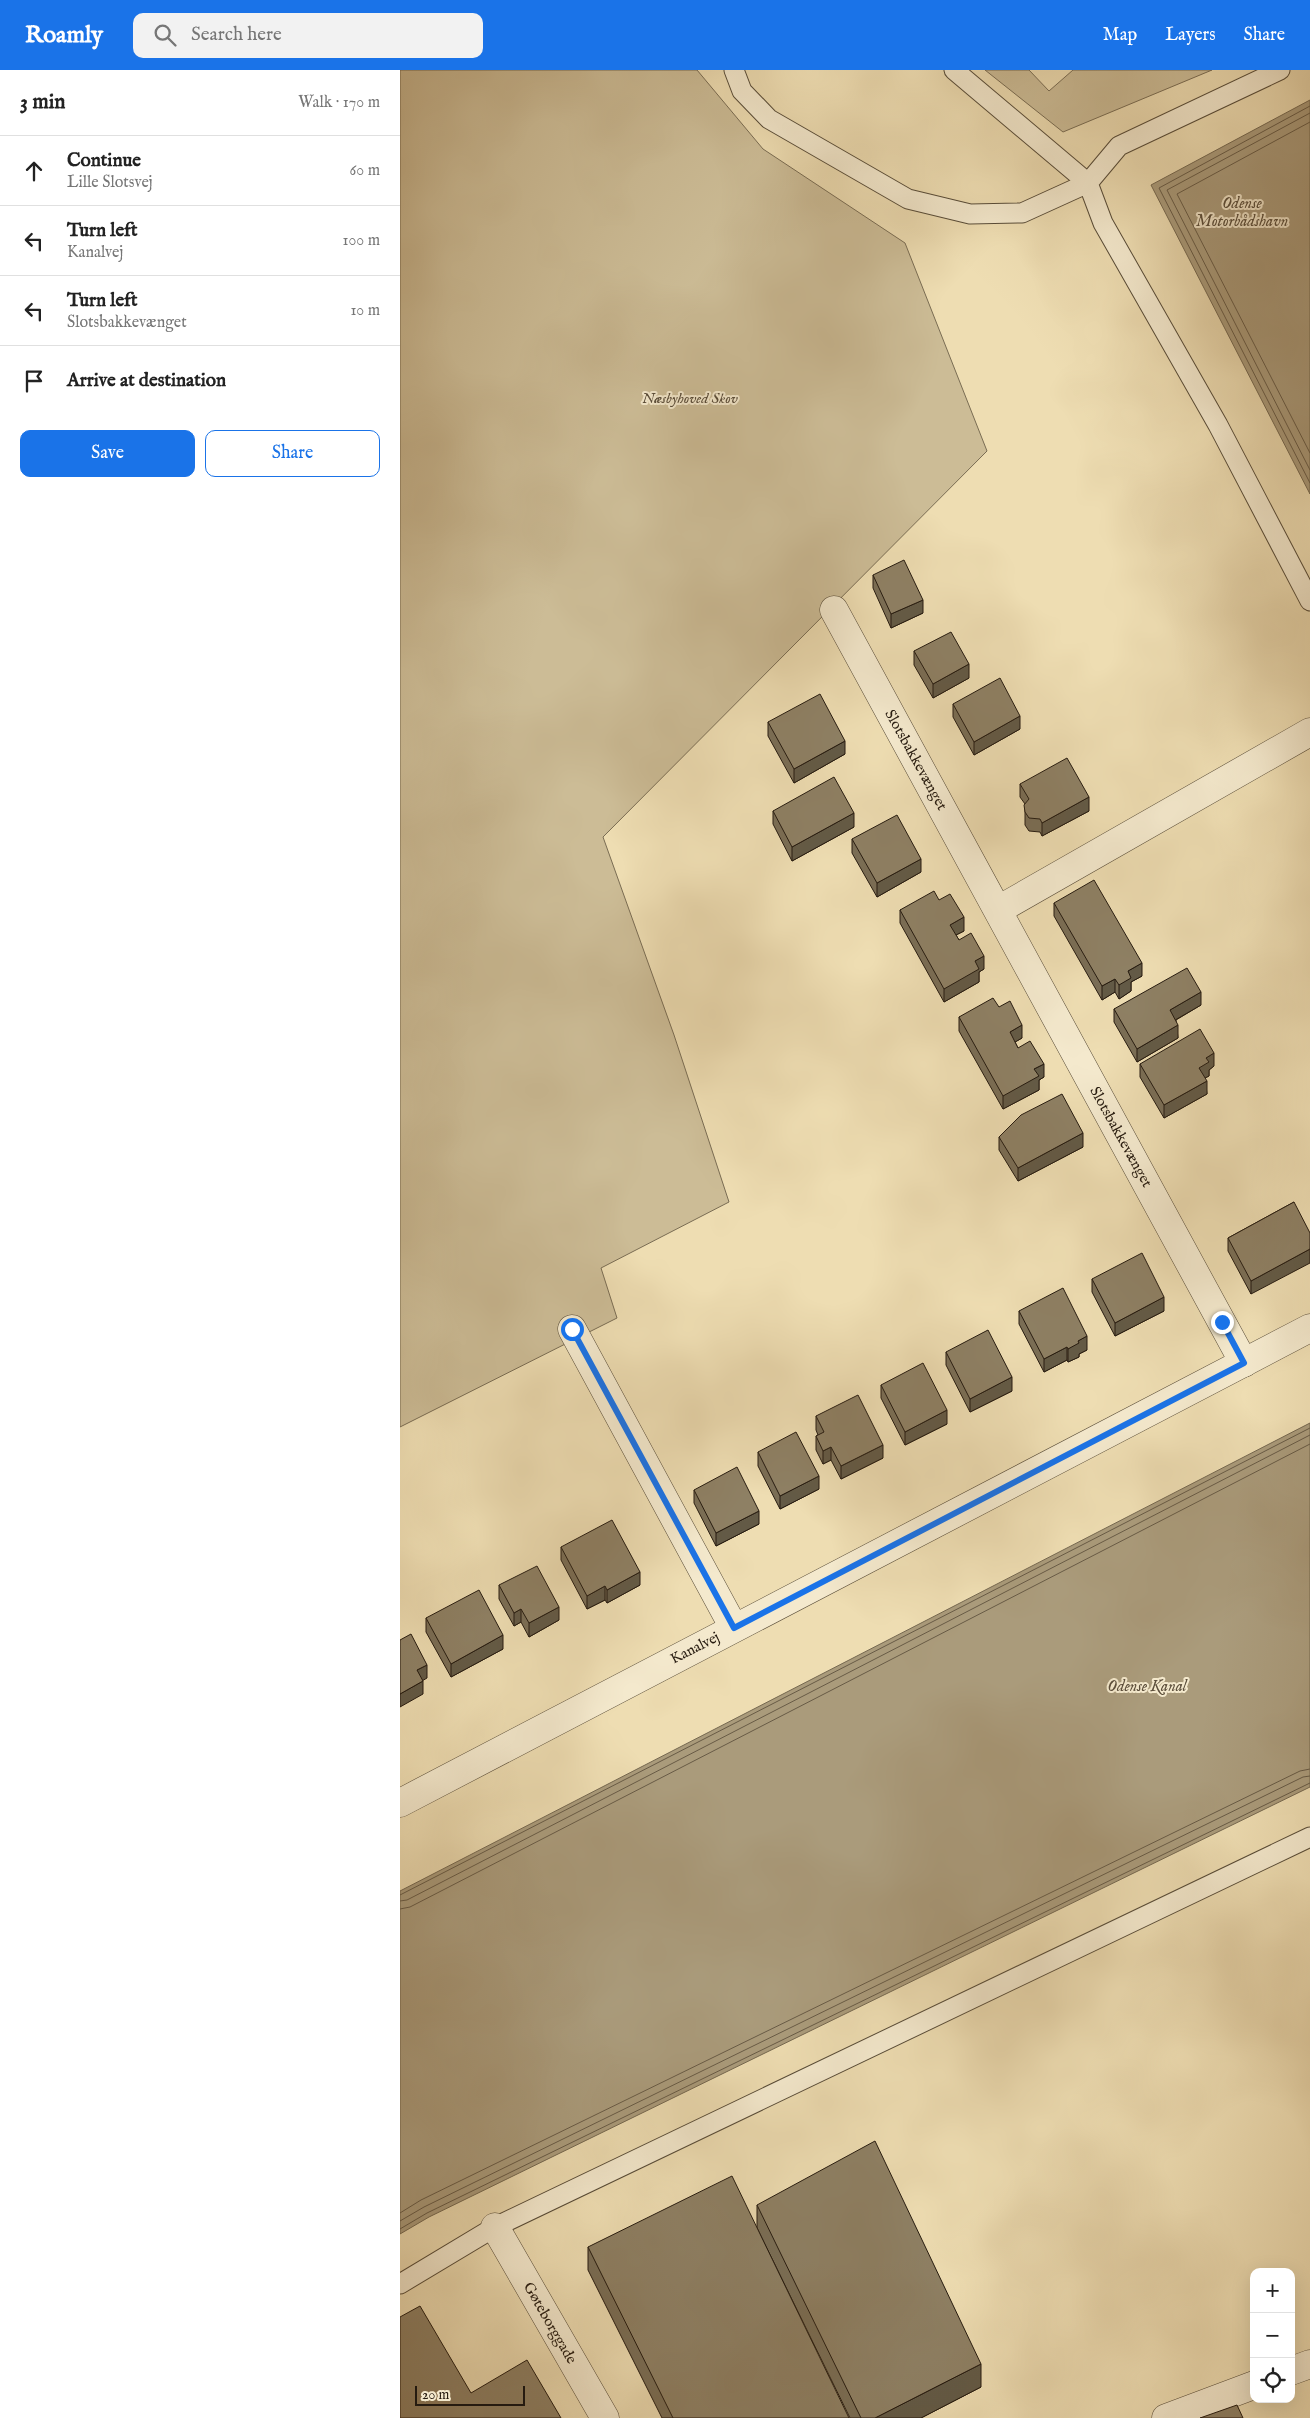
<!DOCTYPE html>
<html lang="en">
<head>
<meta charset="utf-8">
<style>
	:root { --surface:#fff; --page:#f2f2f2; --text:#222; --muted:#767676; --line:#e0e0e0; --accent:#1a73e8 }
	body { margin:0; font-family:"IM FELL English",serif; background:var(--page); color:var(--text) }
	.controls { position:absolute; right:15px; bottom:15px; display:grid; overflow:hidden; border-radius:10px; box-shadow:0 5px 20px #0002 }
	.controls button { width:45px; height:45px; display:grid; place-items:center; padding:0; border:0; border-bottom:1px solid var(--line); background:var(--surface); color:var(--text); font:25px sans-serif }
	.scale { position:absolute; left:15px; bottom:12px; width:110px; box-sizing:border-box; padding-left:5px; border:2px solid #261b10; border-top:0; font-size:14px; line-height:18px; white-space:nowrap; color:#261b10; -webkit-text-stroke:4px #f4e9cd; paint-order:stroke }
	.stop { position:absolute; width:15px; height:15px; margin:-11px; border:4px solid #1a73e8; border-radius:50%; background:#fff }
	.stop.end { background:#1a73e8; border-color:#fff; box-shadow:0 1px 5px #0008 }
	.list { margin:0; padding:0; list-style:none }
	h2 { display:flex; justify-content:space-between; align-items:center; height:65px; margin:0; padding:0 20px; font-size:21px }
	h2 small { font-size:16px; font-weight:400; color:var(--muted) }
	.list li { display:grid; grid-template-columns:32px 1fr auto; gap:15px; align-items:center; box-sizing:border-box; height:70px; padding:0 20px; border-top:1px solid var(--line) }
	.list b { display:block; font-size:19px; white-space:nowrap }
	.list p { margin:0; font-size:16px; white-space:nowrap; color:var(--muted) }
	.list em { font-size:16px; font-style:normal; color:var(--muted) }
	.actions { display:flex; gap:10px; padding:15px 20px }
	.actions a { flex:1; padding:11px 0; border:1px solid var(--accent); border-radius:10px; text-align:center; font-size:18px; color:var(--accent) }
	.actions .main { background:var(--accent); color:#fff }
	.icon { flex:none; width:28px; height:28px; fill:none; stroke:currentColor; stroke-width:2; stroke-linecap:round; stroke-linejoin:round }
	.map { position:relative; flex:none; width:910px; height:2348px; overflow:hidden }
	header { display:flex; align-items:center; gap:30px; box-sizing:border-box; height:70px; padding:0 25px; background:var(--accent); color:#fff }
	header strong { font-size:24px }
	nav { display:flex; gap:28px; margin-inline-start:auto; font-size:18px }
	.search { width:350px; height:45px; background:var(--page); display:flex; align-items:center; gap:12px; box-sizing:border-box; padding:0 18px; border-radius:10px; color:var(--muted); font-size:19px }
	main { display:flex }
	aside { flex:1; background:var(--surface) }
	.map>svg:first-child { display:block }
	.green { fill:#ccbc96; stroke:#796c53 }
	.water { fill:#aa9b7b; stroke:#756850 }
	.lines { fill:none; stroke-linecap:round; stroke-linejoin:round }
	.shore { stroke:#685b46; stroke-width:1 }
	.service-casing { stroke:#584c38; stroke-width:21 }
	.minor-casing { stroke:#584c38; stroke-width:29 }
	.tertiary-casing { stroke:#584c38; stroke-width:29 }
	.service { stroke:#f4e9cd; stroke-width:19 }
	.minor { stroke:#f4e9cd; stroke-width:28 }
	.tertiary { stroke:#f4e9cd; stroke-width:28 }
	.wall { fill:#7a6e56; stroke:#261b10 }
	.shaded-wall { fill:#635a46; stroke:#261b10 }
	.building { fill:#8e8064; stroke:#261b10 }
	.route { stroke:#1a73e8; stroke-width:6 }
	.labels { text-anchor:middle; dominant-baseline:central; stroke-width:4; stroke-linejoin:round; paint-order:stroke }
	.park-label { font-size:15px; font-style:italic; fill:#584b38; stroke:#f4e9cd }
	.street-label { font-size:15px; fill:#261b10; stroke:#f4e9cd }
	.water-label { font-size:16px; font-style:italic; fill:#5b4e3b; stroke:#f4e9cd }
</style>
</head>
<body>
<header>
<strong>Roamly</strong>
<div class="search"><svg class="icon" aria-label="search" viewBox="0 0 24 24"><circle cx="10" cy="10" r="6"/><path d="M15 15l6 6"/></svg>Search here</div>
<nav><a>Map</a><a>Layers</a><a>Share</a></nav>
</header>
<main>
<aside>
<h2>3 min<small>Walk · 170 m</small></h2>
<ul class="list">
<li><svg class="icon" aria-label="ahead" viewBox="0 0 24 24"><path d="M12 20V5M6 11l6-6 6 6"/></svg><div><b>Continue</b><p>Lille Slotsvej</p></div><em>60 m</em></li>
<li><svg class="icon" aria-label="left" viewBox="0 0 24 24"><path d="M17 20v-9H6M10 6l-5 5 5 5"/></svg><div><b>Turn left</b><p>Kanalvej</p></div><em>100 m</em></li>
<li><svg class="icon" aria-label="left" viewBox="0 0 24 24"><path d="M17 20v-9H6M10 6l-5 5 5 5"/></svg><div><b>Turn left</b><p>Slotsbakkevænget</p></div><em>10 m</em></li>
<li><svg class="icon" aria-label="arrive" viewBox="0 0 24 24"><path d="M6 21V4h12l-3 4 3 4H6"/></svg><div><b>Arrive at destination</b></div></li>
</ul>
<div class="actions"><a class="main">Save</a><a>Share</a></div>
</aside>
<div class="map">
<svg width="910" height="2348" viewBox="0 0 910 2348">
	<rect width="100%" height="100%" fill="#eeddb2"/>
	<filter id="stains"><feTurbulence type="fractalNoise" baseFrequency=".004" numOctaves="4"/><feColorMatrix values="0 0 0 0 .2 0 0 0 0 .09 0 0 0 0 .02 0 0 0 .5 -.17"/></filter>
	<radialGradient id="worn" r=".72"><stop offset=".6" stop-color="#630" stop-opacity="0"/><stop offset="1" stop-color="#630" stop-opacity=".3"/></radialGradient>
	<path class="green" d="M 0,0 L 297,0 L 363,79 L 505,173 L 587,381 L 203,767 L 274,965 L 329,1132 L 201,1198 L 217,1248 L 0,1357 Z
		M 585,0 L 629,0 L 649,21 L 673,0 L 812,0 L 663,62 Z"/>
	<path class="water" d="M 910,30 L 910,424 L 751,115 Z
		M 910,1353 L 910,1717 L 29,2147 L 0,2164 L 0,1821 Z"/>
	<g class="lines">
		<path class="shore" d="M 910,36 L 759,118 L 910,413
			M 910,43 L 767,120 L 910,400
			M 910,52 L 777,124 L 910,383
			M 0,1825 L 910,1358
			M 0,1831 L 7,1830 L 910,1365
			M 0,1839 L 10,1837 L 910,1374
			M 0,2143 L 21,2130 L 900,1701 L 910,1699
			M 0,2151 L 24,2137 L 903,1707 L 910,1706
			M 0,2159 L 27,2143 L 910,1713"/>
		<defs>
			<path id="service" d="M 334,0 L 342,21 L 369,49 L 508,129 L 570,144 L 622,143 L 688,113 L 554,0
				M 880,0 L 719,76 L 688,113 L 703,153 L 818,355 L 910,531
				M 0,2214 L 95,2157 L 910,1767"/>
			<path id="minor" d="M 434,540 L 844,1293
				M 598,840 L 910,662
				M 172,1259 L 334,1558
				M 95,2157 L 205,2348
				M 891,2301 L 910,2294
				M 766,2348 L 854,2315"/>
			<path id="tertiary" d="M 0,1733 L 910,1258"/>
		</defs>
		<use href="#service" class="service-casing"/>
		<use href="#minor" class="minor-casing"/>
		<use href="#tertiary" class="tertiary-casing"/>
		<use href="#service" class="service"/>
		<use href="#minor" class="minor"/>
		<use href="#tertiary" class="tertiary"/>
	</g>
	<path class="wall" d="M 473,505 L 523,543 L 491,558 L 473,518 Z
		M 514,581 L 569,608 L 533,628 L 514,595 Z
		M 553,634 L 620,659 L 574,685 L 553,647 Z
		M 368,652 L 445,684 L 394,713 L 368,666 Z
		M 620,714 L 689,741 L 642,766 L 640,762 L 629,761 L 625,755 L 625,734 L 620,727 Z
		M 373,741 L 454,757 L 392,791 L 373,754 Z
		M 452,769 L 521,802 L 477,827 L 452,783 Z
		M 539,830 L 564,861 L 556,865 L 559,870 L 584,899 L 579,902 L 579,912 L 544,932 L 500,853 L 500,840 Z
		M 654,833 L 742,906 L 731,912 L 731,921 L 719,929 L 715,922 L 702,930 L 654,846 Z
		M 801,935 L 776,950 L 778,968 L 737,992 L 714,952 L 714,939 Z
		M 599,937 L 622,968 L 615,972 L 618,978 L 644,1007 L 639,1010 L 639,1020 L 603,1039 L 559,961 L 559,947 Z
		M 740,994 L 814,996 L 809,1000 L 809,1006 L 805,1008 L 807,1024 L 764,1048 L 740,1007 Z
		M 599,1067 L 683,1077 L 618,1111 L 599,1080 Z
		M 894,1132 L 851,1224 L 828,1181 L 828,1168 Z
		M 692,1209 L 764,1241 L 715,1266 L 692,1222 Z
		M 619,1241 L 687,1280 L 679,1284 L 679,1287 L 668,1292 L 667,1290 L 644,1302 L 619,1254 Z
		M 546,1282 L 612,1321 L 570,1342 L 546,1295 Z
		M 481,1315 L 547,1354 L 505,1375 L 481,1328 Z
		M 416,1346 L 483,1388 L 441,1409 L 431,1390 L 423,1394 L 416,1380 L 416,1366 L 418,1365 L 416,1360 Z
		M 358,1382 L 419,1419 L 380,1439 L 358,1396 Z
		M 294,1420 L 359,1454 L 316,1476 L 294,1433 Z
		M 161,1477 L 240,1515 L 207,1533 L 205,1530 L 187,1539 L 161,1490 Z
		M 99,1515 L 159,1550 L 129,1567 L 121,1552 L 114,1556 L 99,1529 Z
		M 26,1548 L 103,1579 L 51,1607 L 26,1562 Z
		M 357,2135 L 581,2317 L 521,2348 L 450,2348 L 357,2158 Z
		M 188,2177 L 449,2348 L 262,2348 L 188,2200 Z"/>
	<path class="shaded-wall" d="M 523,530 L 523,543 L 491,558 L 491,544 Z
		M 569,594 L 569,608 L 533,628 L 533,614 Z
		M 620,646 L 620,659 L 574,685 L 574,672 Z
		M 445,671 L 445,684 L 394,713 L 394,699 Z
		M 689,727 L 689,741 L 642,766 L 642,753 Z
		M 454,743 L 454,757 L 392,791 L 392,777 Z
		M 521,789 L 521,802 L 477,827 L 477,813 Z
		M 564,847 L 564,861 L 550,868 L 550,855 Z
		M 584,886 L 584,899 L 579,902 L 579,912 L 544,932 L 544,919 L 575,891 Z
		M 742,893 L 742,906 L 731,912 L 731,921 L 719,929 L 719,915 L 728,901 Z
		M 715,909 L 715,922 L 702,930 L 702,916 Z
		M 801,922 L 801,935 L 770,953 L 770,940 Z
		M 622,955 L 622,968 L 610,975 L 610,962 Z
		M 778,955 L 778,968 L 737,992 L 737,979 Z
		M 814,983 L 814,996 L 809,1000 L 809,1006 L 799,1011 L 799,998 L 806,988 Z
		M 644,994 L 644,1007 L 639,1010 L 639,1020 L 603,1039 L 603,1026 L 634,999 Z
		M 807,1011 L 807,1024 L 764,1048 L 764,1035 Z
		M 683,1063 L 683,1077 L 618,1111 L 618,1098 Z
		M 910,1179 L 910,1193 L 851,1224 L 851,1211 Z
		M 764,1227 L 764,1241 L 715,1266 L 715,1253 Z
		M 687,1266 L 687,1280 L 679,1284 L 679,1287 L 668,1292 L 668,1279 L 678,1271 Z
		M 667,1277 L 667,1290 L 644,1302 L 644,1289 Z
		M 612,1307 L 612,1321 L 570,1342 L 570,1329 Z
		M 547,1340 L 547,1354 L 505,1375 L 505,1362 Z
		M 483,1375 L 483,1388 L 441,1409 L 441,1396 Z
		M 431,1377 L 431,1390 L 423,1394 L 423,1381 Z
		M 419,1406 L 419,1419 L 380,1439 L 380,1426 Z
		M 359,1441 L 359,1454 L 316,1476 L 316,1463 Z
		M 240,1502 L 240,1515 L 207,1533 L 207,1520 Z
		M 205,1516 L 205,1530 L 187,1539 L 187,1526 Z
		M 159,1537 L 159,1550 L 129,1567 L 129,1553 Z
		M 121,1539 L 121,1552 L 114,1556 L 114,1543 Z
		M 103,1565 L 103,1579 L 51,1607 L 51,1594 Z
		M 27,1595 L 27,1608 L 17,1614 L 17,1600 Z
		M 23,1611 L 23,1624 L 0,1637 L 0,1624 Z
		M 581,2294 L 581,2317 L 521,2348 L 475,2348 Z"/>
	<path class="building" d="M 504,490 L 523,530 L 491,544 L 473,505 Z
		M 551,562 L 569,594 L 533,614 L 514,581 Z
		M 600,608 L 620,646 L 574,672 L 553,634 Z
		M 420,624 L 445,671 L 394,699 L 368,652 Z
		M 667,688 L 689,727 L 642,753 L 640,749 L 629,748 L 625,742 L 624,735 L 629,729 L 620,714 Z
		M 434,707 L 454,743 L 392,777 L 373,741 Z
		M 497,745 L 521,789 L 477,813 L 452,769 Z
		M 694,810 L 742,893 L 728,901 L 731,908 L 719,915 L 715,909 L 702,916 L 654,833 Z
		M 534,821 L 539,830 L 550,824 L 564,847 L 550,855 L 559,870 L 571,863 L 584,886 L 575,891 L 579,899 L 544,919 L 500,840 Z
		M 787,898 L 801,922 L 770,940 L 778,955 L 737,979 L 714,939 Z
		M 593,928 L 599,937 L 610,931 L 622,955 L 610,962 L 618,978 L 630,971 L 644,994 L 634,999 L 639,1006 L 603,1026 L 559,947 Z
		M 800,959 L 814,983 L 806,988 L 809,992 L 799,998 L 807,1011 L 764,1035 L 740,994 Z
		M 662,1024 L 683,1063 L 618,1098 L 599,1067 L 621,1045 Z
		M 894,1132 L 910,1163 L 910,1179 L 851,1211 L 828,1168 Z
		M 742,1183 L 764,1227 L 715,1253 L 692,1209 Z
		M 663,1218 L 687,1266 L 678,1271 L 679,1273 L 668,1279 L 667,1277 L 644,1289 L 619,1241 Z
		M 588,1260 L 612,1307 L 570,1329 L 546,1282 Z
		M 523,1293 L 547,1340 L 505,1362 L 481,1315 Z
		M 458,1325 L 483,1375 L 441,1396 L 431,1377 L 423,1381 L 416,1366 L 424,1362 L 416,1346 Z
		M 396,1362 L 419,1406 L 380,1426 L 358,1382 Z
		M 337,1397 L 359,1441 L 316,1463 L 294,1420 Z
		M 212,1450 L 240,1502 L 207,1520 L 205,1516 L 187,1526 L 161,1477 Z
		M 137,1496 L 159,1537 L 129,1553 L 121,1539 L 114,1543 L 99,1515 Z
		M 79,1520 L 103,1565 L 51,1594 L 26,1548 Z
		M 11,1564 L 27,1595 L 17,1600 L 23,1611 L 0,1624 L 0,1570 Z
		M 475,2071 L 581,2294 L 475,2348 L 461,2348 L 357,2135 Z
		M 332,2106 L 449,2348 L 273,2348 L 188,2177 Z
		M 20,2236 L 71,2323 L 127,2290 L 161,2348 L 0,2348 L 0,2247 Z
		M 837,2335 L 843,2348 L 800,2348 Z"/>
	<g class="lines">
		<path class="route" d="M 172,1259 L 334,1558 L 844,1293 L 822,1252"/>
	</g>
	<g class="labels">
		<g class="park-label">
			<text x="290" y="328">Næsbyhoved Skov</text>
		</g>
		<g class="street-label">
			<text transform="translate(516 690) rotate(61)">Slotsbakkevænget</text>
			<text transform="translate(721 1067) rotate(61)">Slotsbakkevænget</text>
			<text transform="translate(295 1578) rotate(-27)">Kanalvej</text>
			<text transform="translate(150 2253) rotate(60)">Gøteborggade</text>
		</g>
		<g class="water-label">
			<text x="842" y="134">Odense<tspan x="842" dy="18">Motorbådshavn</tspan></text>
			<text x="747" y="1617">Odense Kanal</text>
		</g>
	</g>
	<rect width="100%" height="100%" filter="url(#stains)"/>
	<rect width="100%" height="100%" fill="url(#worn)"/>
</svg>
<div class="controls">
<button>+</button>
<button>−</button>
<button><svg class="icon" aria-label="locate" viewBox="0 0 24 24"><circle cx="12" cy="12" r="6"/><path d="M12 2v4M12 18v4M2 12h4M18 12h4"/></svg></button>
</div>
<div class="scale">20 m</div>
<div class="stop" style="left:172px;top:1259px"></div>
<div class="stop end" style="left:822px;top:1252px"></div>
</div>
</main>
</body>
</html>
